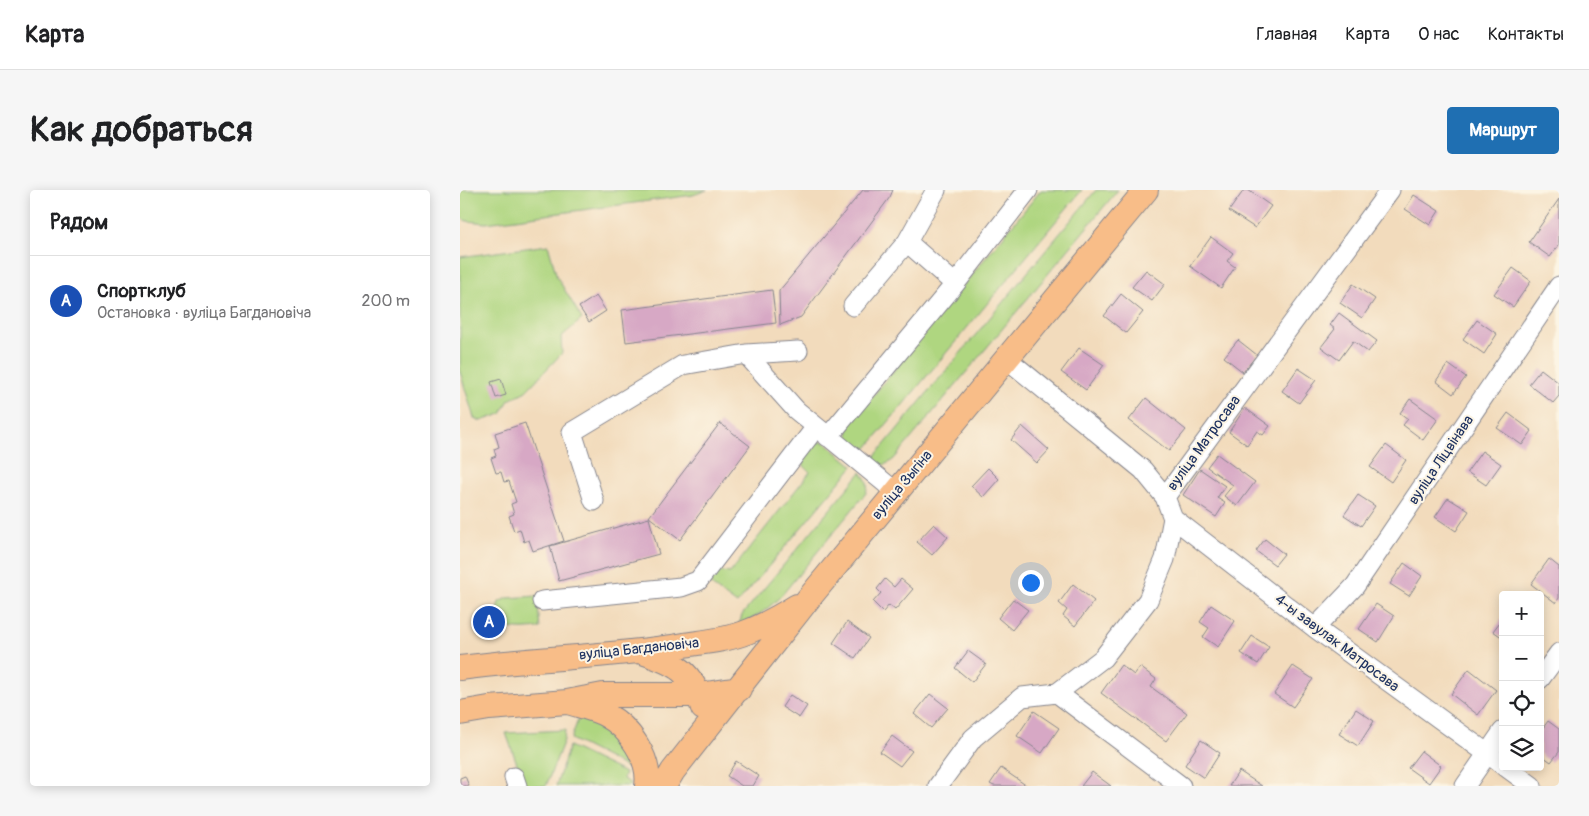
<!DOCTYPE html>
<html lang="ru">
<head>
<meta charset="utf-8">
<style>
	:root { --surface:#fff; --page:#f6f6f6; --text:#202124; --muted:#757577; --line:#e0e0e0; --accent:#1f6fb2 }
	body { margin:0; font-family:Pangolin,sans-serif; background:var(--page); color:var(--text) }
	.controls { position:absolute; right:15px; bottom:15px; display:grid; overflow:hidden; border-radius:5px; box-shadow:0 2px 12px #0003 }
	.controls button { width:45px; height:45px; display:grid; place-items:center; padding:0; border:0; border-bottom:1px solid var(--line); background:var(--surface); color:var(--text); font:25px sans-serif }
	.you { position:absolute; left:570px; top:392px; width:18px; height:18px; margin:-12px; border:4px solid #fff; border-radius:50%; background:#1a73e8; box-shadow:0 0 0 8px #1a73e833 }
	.badge { display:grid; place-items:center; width:32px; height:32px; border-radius:50%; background:var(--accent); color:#fff; font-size:16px; font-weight:700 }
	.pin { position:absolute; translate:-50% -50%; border:2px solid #fff; box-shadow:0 1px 5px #0006 }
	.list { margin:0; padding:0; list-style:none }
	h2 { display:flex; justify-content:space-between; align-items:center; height:65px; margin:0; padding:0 20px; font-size:21px }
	h2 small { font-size:16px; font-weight:400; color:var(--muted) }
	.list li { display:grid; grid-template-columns:32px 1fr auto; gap:15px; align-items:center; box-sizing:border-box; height:90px; padding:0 20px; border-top:1px solid var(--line) }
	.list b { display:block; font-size:19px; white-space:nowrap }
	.list p { margin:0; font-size:16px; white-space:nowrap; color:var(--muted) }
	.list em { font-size:16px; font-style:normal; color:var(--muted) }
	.icon { flex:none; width:28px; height:28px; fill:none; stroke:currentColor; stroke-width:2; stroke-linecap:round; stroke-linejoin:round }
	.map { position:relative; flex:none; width:1099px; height:596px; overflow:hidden; border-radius:5px }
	header { display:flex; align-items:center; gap:30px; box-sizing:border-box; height:70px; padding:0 25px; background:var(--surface); border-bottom:1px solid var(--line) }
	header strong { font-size:24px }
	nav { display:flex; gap:28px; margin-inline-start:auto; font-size:18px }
	.intro { display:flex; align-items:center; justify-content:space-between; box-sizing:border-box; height:120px; padding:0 30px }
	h1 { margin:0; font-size:35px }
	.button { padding:12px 22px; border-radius:5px; background:var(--accent); color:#fff; font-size:18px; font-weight:700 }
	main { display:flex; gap:30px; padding:0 30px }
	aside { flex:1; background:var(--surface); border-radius:5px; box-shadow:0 2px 12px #0003 }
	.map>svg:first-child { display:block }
	.green { fill:#afd680; stroke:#65826f }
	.building { fill:#d7a8c5 }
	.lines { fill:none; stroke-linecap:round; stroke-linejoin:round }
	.minor-casing { stroke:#86858d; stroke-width:21 }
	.major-casing { stroke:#86858d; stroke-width:26 }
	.minor { stroke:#fff; stroke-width:19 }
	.major { stroke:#f8bd88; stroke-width:24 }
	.labels { text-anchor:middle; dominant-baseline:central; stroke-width:4; stroke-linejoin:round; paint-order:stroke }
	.street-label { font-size:15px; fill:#1b2f5e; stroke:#fcf5e5 }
</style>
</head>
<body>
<header>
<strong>Карта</strong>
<nav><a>Главная</a><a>Карта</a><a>О нас</a><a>Контакты</a></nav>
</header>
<div class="intro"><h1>Как добраться</h1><a class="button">Маршрут</a></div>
<main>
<aside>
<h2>Рядом<small></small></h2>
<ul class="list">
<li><span class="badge" style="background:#1a4fb4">A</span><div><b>Спортклуб</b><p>Остановка · вуліца Багдановіча</p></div><em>200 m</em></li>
</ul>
</aside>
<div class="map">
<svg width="1099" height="596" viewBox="0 0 1099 596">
	<rect width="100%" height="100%" fill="#fcf5e5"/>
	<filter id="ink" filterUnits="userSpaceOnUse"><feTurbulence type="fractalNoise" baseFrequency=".02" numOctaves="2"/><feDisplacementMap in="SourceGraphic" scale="10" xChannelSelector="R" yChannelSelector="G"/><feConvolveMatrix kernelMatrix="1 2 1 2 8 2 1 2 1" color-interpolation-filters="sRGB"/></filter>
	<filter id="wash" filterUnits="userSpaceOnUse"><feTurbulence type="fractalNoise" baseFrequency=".0096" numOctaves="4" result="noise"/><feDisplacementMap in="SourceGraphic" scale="20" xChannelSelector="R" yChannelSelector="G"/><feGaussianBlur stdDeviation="1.12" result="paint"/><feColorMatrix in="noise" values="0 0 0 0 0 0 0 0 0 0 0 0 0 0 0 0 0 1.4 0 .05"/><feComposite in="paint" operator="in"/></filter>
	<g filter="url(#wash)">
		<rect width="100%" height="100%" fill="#f2dbbc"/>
		<path class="green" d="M 0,0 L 247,0 L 233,5 L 26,33 L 7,31 L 0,28 Z
			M 581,0 L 622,0 L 401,265 C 391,254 385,251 390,234 Z
			M 636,0 L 658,0 L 434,269 C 425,276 420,277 410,272 Z
			M 88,55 L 97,87 L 122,129 L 101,147 L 102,163 L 66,201 L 49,210 L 41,224 L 21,231 L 14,228 L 0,182 L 0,67 Z
			M 350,252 L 364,252 L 393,276 L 277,414 L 247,392 L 255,381 L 270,383 L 350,282 L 344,276 L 341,264 Z
			M 401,282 C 407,290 409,294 406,303 L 321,406 C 309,418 296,428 279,435 L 282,425 Z
			M 77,406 L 80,438 C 58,440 28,443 39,412 L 47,408 Z
			M 119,527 C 144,535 163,550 168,578 L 111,549 Z
			M 105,540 L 104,550 L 86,596 L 65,596 L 46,543 Z
			M 109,556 L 165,583 L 163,589 L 170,593 L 170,596 L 96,596 Z"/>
		<g id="blocks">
			<path class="building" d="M 403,0 L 433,0 L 430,7 L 341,127 L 320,135 L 319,101 Z
				M 784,0 L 788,0 L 811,16 L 795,38 L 769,21 Z
				M 954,5 L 979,21 L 970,35 L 945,19 Z
				M 1099,9 L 1099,55 L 1090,67 L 1069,52 Z
				M 751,47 L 773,63 L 767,71 L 775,77 L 761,98 L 730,76 Z
				M 1053,78 L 1071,91 L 1053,117 L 1034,104 Z
				M 686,80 L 705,94 L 692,111 L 672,97 Z
				M 893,94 L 915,109 L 902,128 L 880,113 Z
				M 312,100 L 316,133 L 166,152 L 162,120 Z
				M 661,104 L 683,122 L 666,143 L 644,126 Z
				M 136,106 L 146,121 L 129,132 L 119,117 Z
				M 879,123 L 917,151 L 908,162 L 893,151 L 879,170 L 861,157 L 875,139 L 870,135 Z
				M 1017,130 L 1037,144 L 1024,164 L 1003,149 Z
				M 778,150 L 797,165 L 783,182 L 764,167 Z
				M 619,158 L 644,175 L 626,200 L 601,182 Z
				M 988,174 L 1006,187 L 993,204 L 976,191 Z
				M 838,178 L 856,190 L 839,213 L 822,201 Z
				M 1081,179 L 1099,193 L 1099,206 L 1093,213 L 1069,194 Z
				M 41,189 L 46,205 L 36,208 L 31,192 Z
				M 686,208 L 726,240 L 709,261 L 669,230 Z
				M 950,209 L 978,229 L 963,250 L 943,235 L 948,229 L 940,223 Z
				M 785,218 L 810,236 L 803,245 L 797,241 L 787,255 L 769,242 Z
				M 1048,223 L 1072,241 L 1062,255 L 1037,238 Z
				M 65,233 L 104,351 L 73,361 L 69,350 L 64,352 L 60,339 L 54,341 L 49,326 L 54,324 L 51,314 L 56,312 L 49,291 L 44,292 L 41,282 L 36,283 L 31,268 L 36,266 L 34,259 L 39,257 L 35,243 Z
				M 260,233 L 290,256 L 220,350 L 189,327 Z
				M 562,236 L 589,260 L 577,273 L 551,250 Z
				M 926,255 L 946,270 L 931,292 L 910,277 Z
				M 1022,261 L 1041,274 L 1026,295 L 1007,282 Z
				M 757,264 L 795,292 L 777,316 L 764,306 L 773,295 L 747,277 Z
				M 528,278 L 539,289 L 523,307 L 511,296 Z
				M 740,279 L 765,296 L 757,308 L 765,313 L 756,327 L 723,305 Z
				M 898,305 L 915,316 L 901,336 L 884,325 Z
				M 988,308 L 1009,321 L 996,341 L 975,327 Z
				M 189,328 L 199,364 L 99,391 L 90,356 Z
				M 474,334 L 488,347 L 472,365 L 457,352 Z
				M 805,349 L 824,364 L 815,375 L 796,361 Z
				M 1089,369 L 1099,377 L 1099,408 L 1096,413 L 1071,394 Z
				M 944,373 L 962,386 L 949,406 L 930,394 Z
				M 425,389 L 434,397 L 441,389 L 453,399 L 435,420 L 429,415 L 423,422 L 413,412 L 421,403 L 417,399 Z
				M 613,394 L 634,411 L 615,436 L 603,426 L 607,420 L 599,413 Z
				M 553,409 L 568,420 L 552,440 L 538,428 Z
				M 916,414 L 934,426 L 918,452 L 899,439 Z
				M 751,415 L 775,431 L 758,457 L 743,447 L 749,438 L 740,432 Z
				M 1043,428 L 1043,448 L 1033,441 Z
				M 387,432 L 409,448 L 395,468 L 373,453 Z
				M 792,446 L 809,457 L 798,474 L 781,463 Z
				M 508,461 L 526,474 L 512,492 L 495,478 Z
				M 661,475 L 674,485 L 680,477 L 696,489 L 691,497 L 727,523 L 706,551 L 641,503 Z
				M 833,476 L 853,489 L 833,517 L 814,504 Z
				M 1009,479 L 1036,500 L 1018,525 L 991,504 Z
				M 470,504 L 488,518 L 471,538 L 454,524 Z
				M 330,505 L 347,516 L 339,528 L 322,517 Z
				M 896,519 L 914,531 L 898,556 L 879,544 Z
				M 574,521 L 599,538 L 582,563 L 557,546 Z
				M 1088,531 L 1099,539 L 1099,562 L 1091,572 L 1080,564 L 1080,542 Z
				M 432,546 L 452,561 L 440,576 L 420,562 Z
				M 741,550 L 760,563 L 744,588 L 725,575 Z
				M 961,561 L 981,576 L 969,593 L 948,578 Z
				M 276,571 L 299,586 L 293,596 L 282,596 L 267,586 Z
				M 541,578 L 567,596 L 534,596 L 530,594 Z
				M 779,581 L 802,596 L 769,596 Z
				M 632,582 L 651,596 L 621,596 Z
				M 5,586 L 9,596 L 0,596 L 0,588 Z"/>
		</g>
	</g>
	<g filter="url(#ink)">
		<use href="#blocks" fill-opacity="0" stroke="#86858d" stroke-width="1"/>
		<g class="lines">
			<defs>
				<path id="minor" d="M 447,52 L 495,94
					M 393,116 L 447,52 L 476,0
					M 286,164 L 336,220 L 436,302
					M 547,169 L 683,280 L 705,307
					M 368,247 L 495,94 L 568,0
					M 134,311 L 112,242 L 223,175 L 286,164 L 338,161
					M 713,328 L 855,438 L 1043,575
					M 82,411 L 221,397 L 238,391 L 356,237
					M 855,438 L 895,396 L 1099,96
					M 1080,489 L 1099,463
					M 597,503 L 721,596
					M 1046,577 L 1072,596
					M 54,587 L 57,596
					M 478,596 L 513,548 L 562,507 L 597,503 L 643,468 L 688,410 L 705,369 L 713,328 L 705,307 L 930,0
					M 1005,596 L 1043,541"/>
				<path id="major" d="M 182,462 C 217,474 232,481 243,518
					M 0,478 C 74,468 150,467 224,455 C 244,452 267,450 287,442 C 305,435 321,426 337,416
					M 108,512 C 120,516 135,519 146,525 C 169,537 191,569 187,596
					M 0,523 L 29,518 L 107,512 L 143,505 L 239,505 L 279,499
					M 204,596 L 213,581 L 349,408 L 686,0"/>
			</defs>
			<use href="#minor" class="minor-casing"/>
			<use href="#major" class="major-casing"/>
			<use href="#minor" class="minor"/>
			<use href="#major" class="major"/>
		</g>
	</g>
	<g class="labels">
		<g class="street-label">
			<text transform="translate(744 253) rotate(-54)">вуліца Матросава</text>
			<text transform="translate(981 270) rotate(-56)">вуліца Ліцвінава</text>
			<text transform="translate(442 295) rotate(-50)">вуліца Зыгіна</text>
			<text transform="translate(877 453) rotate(37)">4-ы завулак Матросава</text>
			<text transform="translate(179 459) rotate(-6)">вуліца Багдановіча</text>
		</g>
	</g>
</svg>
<div class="controls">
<button>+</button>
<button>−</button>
<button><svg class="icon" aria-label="locate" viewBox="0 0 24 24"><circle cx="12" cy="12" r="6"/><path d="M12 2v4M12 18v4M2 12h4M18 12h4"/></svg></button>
<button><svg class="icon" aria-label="layers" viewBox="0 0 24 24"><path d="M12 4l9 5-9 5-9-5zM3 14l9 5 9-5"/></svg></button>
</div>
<div class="you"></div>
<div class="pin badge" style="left:29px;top:432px;background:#1a4fb4">A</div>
</div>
</main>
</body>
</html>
